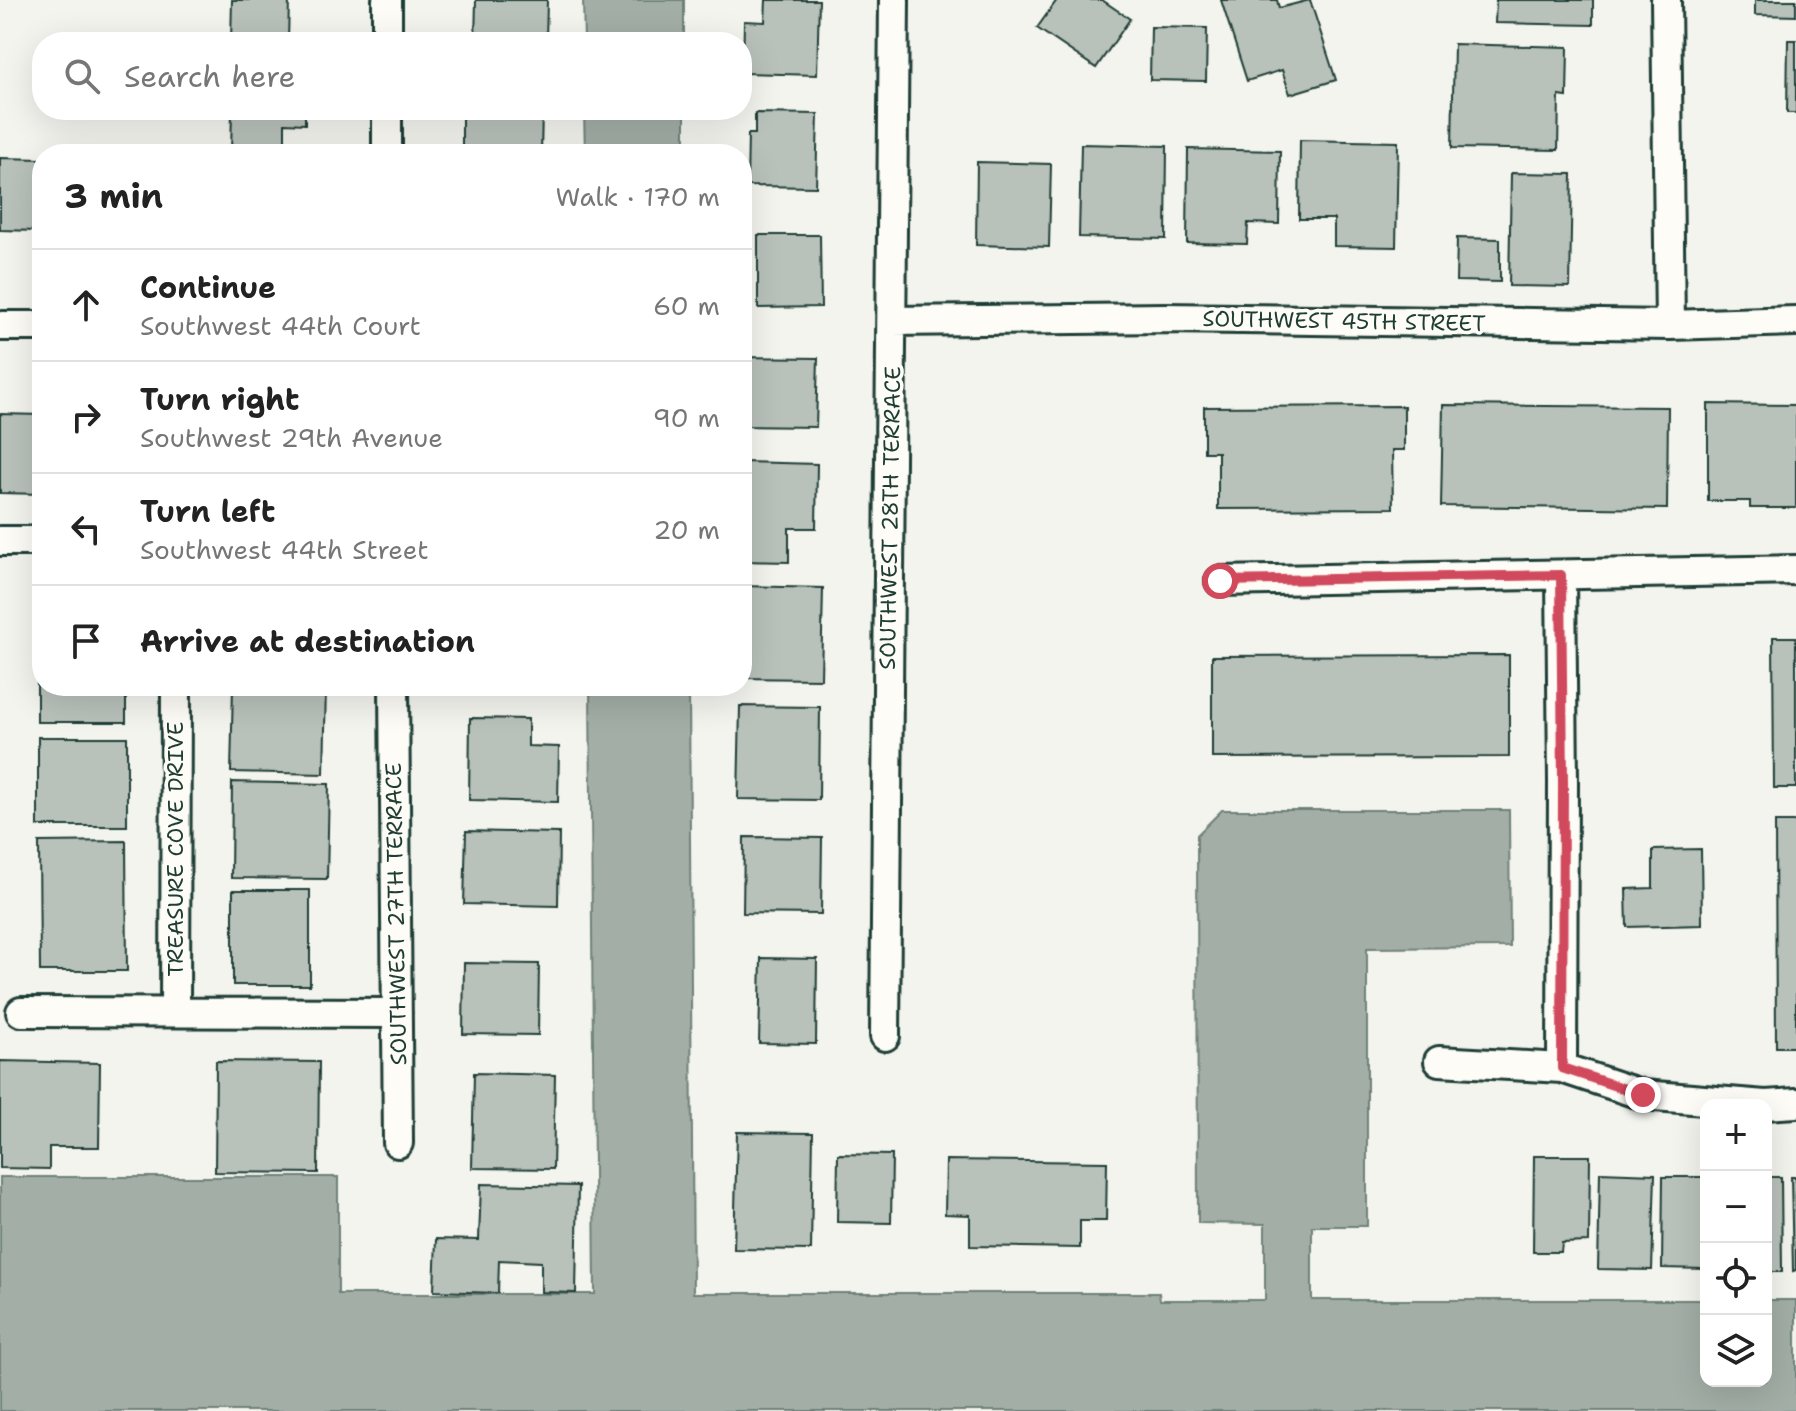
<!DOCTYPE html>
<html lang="en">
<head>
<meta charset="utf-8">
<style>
	:root { --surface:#fff; --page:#f2f2f2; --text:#222; --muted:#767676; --line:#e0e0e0 }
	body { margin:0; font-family:"Shantell Sans",sans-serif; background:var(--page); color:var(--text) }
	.controls { position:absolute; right:24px; bottom:24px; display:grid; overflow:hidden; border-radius:16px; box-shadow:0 8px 32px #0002 }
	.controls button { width:72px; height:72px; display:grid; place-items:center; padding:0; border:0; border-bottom:2px solid var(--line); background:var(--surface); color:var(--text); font:40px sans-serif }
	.stop { position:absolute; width:24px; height:24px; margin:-18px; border:6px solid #d1495b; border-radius:50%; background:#fff }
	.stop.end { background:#d1495b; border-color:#fff; box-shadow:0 2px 8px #0008 }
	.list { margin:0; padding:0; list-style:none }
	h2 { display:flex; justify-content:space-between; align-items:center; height:104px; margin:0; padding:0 32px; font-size:34px }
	h2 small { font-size:26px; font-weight:400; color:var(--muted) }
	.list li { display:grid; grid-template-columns:52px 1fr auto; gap:24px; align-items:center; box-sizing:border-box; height:112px; padding:0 32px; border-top:2px solid var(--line) }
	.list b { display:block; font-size:30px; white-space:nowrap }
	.list p { margin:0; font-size:26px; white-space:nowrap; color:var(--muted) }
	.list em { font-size:26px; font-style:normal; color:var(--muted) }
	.icon { flex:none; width:44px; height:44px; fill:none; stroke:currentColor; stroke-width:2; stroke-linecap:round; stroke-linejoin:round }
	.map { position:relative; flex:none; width:1796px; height:1411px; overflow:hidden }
	.search { position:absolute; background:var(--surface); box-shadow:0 8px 32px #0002; left:32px; top:32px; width:720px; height:88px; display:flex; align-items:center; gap:20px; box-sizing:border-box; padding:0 28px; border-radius:32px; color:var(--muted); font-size:30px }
	.panel { position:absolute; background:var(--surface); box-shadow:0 8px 32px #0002; left:32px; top:144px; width:720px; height:552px; border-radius:32px }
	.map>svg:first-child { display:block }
	.water { fill:#a3aea7; stroke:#6e8179; stroke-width:2 }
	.building { fill:#b9c1bb; stroke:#1f3d34; stroke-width:2 }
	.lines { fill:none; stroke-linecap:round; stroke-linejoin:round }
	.minor-casing { stroke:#1f3d34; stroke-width:34 }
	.minor { stroke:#fdfcf7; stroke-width:28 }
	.route { stroke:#d1495b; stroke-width:10 }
	.labels { text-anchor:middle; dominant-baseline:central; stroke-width:7; stroke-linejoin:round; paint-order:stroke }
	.street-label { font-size:22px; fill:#1f3d34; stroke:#fdfcf7 }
</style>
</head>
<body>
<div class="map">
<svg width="1796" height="1411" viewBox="0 0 1796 1411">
	<rect width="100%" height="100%" fill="#f4f4ef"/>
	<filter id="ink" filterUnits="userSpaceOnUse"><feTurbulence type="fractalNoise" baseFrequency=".0125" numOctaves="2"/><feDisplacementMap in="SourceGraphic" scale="16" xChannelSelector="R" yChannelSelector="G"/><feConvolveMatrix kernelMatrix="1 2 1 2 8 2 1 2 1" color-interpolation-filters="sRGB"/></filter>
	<g filter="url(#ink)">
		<path class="water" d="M 583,0 L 684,0 L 684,42 L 584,42 Z
			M 584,110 L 685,110 L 685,154 L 585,154 Z
			M 590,686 L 689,686 L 693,1293 L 1159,1293 L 1160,1300 L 1265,1300 L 1265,1224 L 1198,1223 L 1197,835 L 1222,810 L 1509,810 L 1510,947 L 1367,948 L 1367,1226 L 1312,1226 L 1312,1300 L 1706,1300 L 1706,1381 L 1766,1381 L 1766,1300 L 1796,1300 L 1796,1411 L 0,1411 L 0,1177 L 338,1177 L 338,1294 L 595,1294 Z"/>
		<path class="building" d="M 232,0 L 289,0 L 288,42 L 231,42 Z
			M 476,0 L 547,0 L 546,42 L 475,42 Z
			M 766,0 L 819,0 L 817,75 L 743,73 L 744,21 L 765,22 Z
			M 1057,0 L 1102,0 L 1130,19 L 1096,68 L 1037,28 Z
			M 1221,0 L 1277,0 L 1279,8 L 1310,0 L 1336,80 L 1290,94 L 1282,70 L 1247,81 Z
			M 1496,0 L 1593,0 L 1593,25 L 1495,23 Z
			M 1755,0 L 1796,0 L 1796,16 L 1755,15 Z
			M 1151,27 L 1207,28 L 1206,81 L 1150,80 Z
			M 1788,40 L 1796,40 L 1796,113 L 1787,113 Z
			M 1454,44 L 1568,47 L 1567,97 L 1559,96 L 1558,150 L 1452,148 Z
			M 232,110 L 305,110 L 305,124 L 285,123 L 285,154 L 231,153 Z
			M 462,110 L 542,110 L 541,154 L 462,154 Z
			M 755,113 L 818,114 L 816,187 L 747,186 L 748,134 L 755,134 Z
			M 1300,140 L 1398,142 L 1396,247 L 1334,246 L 1334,219 L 1299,219 Z
			M 1081,144 L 1167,146 L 1166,239 L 1079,237 Z
			M 1188,149 L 1280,151 L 1279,224 L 1248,223 L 1247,244 L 1187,243 Z
			M 0,158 L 42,159 L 42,255 L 38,255 L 38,231 L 0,230 Z
			M 977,162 L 1051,164 L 1049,247 L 976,245 Z
			M 1511,173 L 1572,174 L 1570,287 L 1509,286 Z
			M 758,235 L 820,235 L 821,307 L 758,308 Z
			M 1457,238 L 1500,239 L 1500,282 L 1456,281 Z
			M 742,357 L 818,358 L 816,427 L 742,426 Z
			M 1708,404 L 1796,405 L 1796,508 L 1750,508 L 1750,501 L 1708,501 Z
			M 1443,405 L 1668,407 L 1667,509 L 1441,506 Z
			M 1404,406 L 1404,450 L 1392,450 L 1393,508 L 1218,509 L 1218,452 L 1204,452 L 1204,407 Z
			M 0,414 L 42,415 L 42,494 L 0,493 Z
			M 742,462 L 817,464 L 816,528 L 789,528 L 789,562 L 742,561 Z
			M 742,586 L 823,588 L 821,679 L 742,678 Z
			M 37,591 L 42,591 L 42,686 L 126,686 L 126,722 L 37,722 Z
			M 1773,637 L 1796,637 L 1796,788 L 1774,788 Z
			M 1509,655 L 1509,757 L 1212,758 L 1212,656 Z
			M 233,686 L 326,686 L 324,774 L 231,772 Z
			M 740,706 L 820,707 L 819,800 L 738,799 Z
			M 470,718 L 528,719 L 528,746 L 559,747 L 558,802 L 469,800 Z
			M 38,737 L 127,737 L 127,826 L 38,826 Z
			M 232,782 L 329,784 L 327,879 L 231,878 Z
			M 1775,822 L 1796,822 L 1796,1047 L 1776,1047 Z
			M 466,831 L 559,833 L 558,906 L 464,904 Z
			M 744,837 L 822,838 L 821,914 L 743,913 Z
			M 126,841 L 127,971 L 40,971 L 39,842 Z
			M 1701,849 L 1702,925 L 1627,927 L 1626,889 L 1653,888 L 1653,850 Z
			M 233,890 L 310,890 L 310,985 L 233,985 Z
			M 761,958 L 817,959 L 816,1044 L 759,1043 Z
			M 464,963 L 539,964 L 538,1035 L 463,1034 Z
			M 0,1061 L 100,1063 L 99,1147 L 49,1147 L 49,1169 L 0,1168 Z
			M 216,1061 L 319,1062 L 318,1173 L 215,1172 Z
			M 474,1073 L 555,1075 L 553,1169 L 472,1168 Z
			M 737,1132 L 813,1133 L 811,1250 L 734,1249 Z
			M 838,1154 L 892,1155 L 891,1223 L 837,1222 Z
			M 1534,1156 L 1590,1156 L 1589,1242 L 1562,1243 L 1561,1252 L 1533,1252 Z
			M 946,1160 L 1107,1162 L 1106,1221 L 1080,1221 L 1080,1248 L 970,1246 L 970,1215 L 945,1214 Z
			M 1600,1172 L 1655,1174 L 1652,1270 L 1598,1269 Z
			M 1663,1177 L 1706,1177 L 1706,1269 L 1662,1268 Z
			M 1766,1177 L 1781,1177 L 1782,1272 L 1766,1272 Z
			M 1791,1177 L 1796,1177 L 1796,1270 L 1793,1271 Z
			M 481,1184 L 578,1186 L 576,1293 L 541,1292 L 541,1262 L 499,1260 L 498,1293 L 434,1291 L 436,1239 L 479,1240 Z"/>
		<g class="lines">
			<defs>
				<path id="minor" d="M 387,0 L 387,42
					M 1666,0 L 1670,325
					M 387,110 L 387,154
					M 892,321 L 1165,318 L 1670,325 L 1796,321
					M 0,326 L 42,326
					M 0,541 L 42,541
					M 1561,575 L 1563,782 L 1562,1068
					M 1220,581 L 1796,570
					M 394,686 L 398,1143
					M 21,1012 L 397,1013
					M 175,1012 L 176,686
					M 885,1036 L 894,0
					M 1439,1061 L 1562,1068 L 1643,1095 L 1765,1105 L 1796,1103"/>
			</defs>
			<use href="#minor" class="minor-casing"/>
			<use href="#minor" class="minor"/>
		</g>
	</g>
	<g class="lines" filter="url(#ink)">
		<path class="route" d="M 1220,581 L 1561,575 L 1563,782 L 1562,1068 L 1643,1095"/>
	</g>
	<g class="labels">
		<g class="street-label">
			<text transform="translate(1344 321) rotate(1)">SOUTHWEST 45TH STREET</text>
			<text transform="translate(890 518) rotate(-89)">SOUTHWEST 28TH TERRACE</text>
			<text transform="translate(175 849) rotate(-90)">TREASURE COVE DRIVE</text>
			<text transform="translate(396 914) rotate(-91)">SOUTHWEST 27TH TERRACE</text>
		</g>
	</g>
</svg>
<div class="controls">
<button>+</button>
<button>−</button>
<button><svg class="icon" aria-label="locate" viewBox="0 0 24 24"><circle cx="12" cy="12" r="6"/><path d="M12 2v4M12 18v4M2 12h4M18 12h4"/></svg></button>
<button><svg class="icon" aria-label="layers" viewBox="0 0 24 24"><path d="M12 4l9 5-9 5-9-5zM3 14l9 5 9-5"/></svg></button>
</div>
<div class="stop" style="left:1220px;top:581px"></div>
<div class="stop end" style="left:1643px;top:1095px"></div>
<div class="search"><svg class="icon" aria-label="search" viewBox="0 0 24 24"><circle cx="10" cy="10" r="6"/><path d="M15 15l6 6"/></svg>Search here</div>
<section class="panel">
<h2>3 min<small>Walk · 170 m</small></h2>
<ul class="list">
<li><svg class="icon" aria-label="ahead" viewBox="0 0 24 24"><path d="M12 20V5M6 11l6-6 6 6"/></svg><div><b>Continue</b><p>Southwest 44th Court</p></div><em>60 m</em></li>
<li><svg class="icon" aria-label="right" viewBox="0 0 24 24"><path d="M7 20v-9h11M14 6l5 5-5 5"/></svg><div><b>Turn right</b><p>Southwest 29th Avenue</p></div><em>90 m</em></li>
<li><svg class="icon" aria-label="left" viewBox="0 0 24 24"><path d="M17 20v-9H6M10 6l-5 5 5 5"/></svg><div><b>Turn left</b><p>Southwest 44th Street</p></div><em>20 m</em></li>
<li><svg class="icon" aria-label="arrive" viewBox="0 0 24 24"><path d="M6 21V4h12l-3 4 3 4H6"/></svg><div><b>Arrive at destination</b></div></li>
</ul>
</section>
</div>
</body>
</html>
